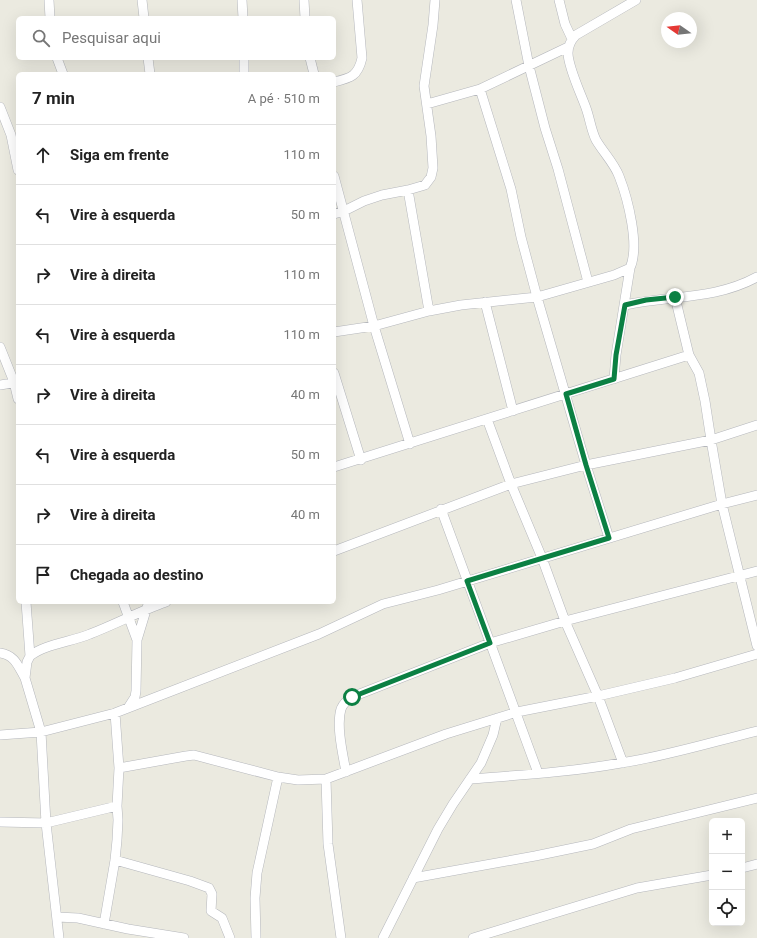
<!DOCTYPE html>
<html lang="pt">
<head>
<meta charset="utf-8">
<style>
	:root { --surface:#fff; --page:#f6f6f6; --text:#222; --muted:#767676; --line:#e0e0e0 }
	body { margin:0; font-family:Roboto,sans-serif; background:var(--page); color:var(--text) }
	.controls { position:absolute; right:12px; bottom:12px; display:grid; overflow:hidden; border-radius:6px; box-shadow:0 4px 16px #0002 }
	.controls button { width:36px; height:36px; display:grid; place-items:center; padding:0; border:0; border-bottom:1px solid var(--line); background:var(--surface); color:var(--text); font:20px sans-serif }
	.compass { position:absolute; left:661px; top:12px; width:36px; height:36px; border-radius:50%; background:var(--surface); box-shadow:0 4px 16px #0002; rotate:284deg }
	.stop { position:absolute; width:12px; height:12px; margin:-9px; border:3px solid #0b8043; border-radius:50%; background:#fff }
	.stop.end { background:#0b8043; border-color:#fff; box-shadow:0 1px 4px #0008 }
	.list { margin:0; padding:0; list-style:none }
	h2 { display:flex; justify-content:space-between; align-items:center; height:52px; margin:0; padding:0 16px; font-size:17px }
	h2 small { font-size:13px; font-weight:400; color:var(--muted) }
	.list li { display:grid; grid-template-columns:26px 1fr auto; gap:12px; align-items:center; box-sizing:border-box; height:60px; padding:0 16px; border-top:1px solid var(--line) }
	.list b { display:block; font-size:15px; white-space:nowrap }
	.list em { font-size:13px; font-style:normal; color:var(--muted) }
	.icon { flex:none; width:22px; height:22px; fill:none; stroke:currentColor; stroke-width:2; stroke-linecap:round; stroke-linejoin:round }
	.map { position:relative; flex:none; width:757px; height:938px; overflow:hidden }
	.search { position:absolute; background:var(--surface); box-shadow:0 4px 16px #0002; left:16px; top:16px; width:320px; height:44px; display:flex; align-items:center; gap:10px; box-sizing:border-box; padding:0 14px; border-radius:6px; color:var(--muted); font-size:15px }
	.panel { position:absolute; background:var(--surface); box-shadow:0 4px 16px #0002; left:16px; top:72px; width:320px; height:532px; border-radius:6px }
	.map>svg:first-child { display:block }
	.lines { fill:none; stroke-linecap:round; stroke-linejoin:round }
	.minor-casing { stroke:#b5b7bc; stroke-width:10 }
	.minor { stroke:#fff; stroke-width:9 }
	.route { stroke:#0b8043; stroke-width:5 }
</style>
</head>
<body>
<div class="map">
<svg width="757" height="938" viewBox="0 0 757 938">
	<rect width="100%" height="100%" fill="#ebeae0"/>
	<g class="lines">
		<defs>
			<path id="minor" d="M 49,0 L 50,18
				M 142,0 L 144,18
				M 242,0 L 243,18
				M 304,0 L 305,18
				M 516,0 L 529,66 L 545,128 L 558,169 L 588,282
				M 559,0 L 565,24 L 572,39
				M 57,58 L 63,74
				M 148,58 L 150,74
				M 310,58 L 314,74
				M 244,74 L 244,58
				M 334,82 C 351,78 358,76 362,58 L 357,0
				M 480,89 L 511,189 L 521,237 L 537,297 L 586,465 L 609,538
				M 427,104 L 480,89 L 568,47
				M 0,107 L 11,135 L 18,170
				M 334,176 L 374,326 L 410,444
				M 408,190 L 429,311
				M 334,214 L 344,211 L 364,201 L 382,195 L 408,190 L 425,185 L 431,177 L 433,168 L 431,136 L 424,86 L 433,25 L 435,0
				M 675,297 L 689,355 L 699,373 L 705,401 L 711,440 L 722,504 L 757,646
				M 485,302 L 513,411
				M 625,305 C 671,295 715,300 757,277
				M 334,332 L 374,326 L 429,311 L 461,305 L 537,297 L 614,275 L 630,268
				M 0,347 L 14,382 L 18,399
				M 334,373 L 361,460
				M 614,379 L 616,355 L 630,268 C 640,246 628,199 619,176 C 614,163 603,152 596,140 C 591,130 590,119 586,108 C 581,94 568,67 568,53 C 568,46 571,40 576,35 L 636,0
				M 0,385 L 18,382
				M 487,419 L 511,484 L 542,558 L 565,621 L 598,696 L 623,763
				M 334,467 L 689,355
				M 441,509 L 538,773
				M 334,551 L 511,484 L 586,465 L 711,440 L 757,425
				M 26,602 L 30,656 L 27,662 L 25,678 L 41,732 L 46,823 L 59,938
				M 123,602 L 137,640
				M 0,653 C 15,655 18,666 25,678
				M 30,656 C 45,644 71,642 90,634 C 116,624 140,611 166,602
				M 128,708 L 135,697 L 136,691 L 137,640 L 147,607
				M 0,735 L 41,732 L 115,713 L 319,634 L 383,604 L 438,590 L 722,504 L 757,495
				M 119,768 L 186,756 L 194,755 L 278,777 L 298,780 L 326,779 L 446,734 L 517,712 L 598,696 L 675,678 L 757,654
				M 346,772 C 343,755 336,726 341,709 C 343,704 347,700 352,697 L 490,643 L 565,621 L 757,571
				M 326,779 L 328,844 L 341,938
				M 470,779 C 521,775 571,772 621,763 C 667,756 712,742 757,731
				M 0,822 L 46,823 L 117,806
				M 115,860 L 190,881 L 209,888 L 212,894 L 211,911 L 222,918 L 230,938
				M 742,868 L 757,864
				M 413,878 L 535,856 L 593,844 L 631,829 L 757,798
				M 57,917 L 78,918 L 128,929 L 184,938
				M 104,924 L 115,860 L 117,840 L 118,820 L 117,806 L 119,768 L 115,713
				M 256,938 L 255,898 L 257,873 L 278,777
				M 383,938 L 438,829 L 453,804 L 481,763 L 493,735 L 497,718
				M 473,938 L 637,888 L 712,875"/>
		</defs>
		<use href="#minor" class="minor-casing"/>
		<use href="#minor" class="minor"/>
	</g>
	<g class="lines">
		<path class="route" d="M 352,697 L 490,643 L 467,581 L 609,538 L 586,465 L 566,394 L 614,379 L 616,355 L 625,305 L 646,300 L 675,297"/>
	</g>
</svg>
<div class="controls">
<button>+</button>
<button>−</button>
<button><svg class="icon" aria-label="locate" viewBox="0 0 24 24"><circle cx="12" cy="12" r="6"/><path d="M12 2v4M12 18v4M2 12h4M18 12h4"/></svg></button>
</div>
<svg class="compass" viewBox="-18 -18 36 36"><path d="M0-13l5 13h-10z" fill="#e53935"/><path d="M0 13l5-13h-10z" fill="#767676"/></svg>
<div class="stop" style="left:352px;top:697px"></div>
<div class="stop end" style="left:675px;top:297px"></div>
<div class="search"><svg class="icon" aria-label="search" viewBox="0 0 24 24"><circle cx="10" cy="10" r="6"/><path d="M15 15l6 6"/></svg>Pesquisar aqui</div>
<section class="panel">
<h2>7 min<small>A pé · 510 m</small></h2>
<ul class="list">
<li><svg class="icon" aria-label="ahead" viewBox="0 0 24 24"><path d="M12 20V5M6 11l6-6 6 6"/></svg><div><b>Siga em frente</b></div><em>110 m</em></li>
<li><svg class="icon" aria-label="left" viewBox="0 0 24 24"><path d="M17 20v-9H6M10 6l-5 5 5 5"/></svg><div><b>Vire à esquerda</b></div><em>50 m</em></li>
<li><svg class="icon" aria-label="right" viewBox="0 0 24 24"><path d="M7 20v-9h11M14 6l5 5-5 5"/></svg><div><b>Vire à direita</b></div><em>110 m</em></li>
<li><svg class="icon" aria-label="left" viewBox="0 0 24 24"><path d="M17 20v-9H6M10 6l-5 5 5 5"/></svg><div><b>Vire à esquerda</b></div><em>110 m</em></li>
<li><svg class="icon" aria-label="right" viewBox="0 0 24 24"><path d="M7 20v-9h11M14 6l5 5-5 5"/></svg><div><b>Vire à direita</b></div><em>40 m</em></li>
<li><svg class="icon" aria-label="left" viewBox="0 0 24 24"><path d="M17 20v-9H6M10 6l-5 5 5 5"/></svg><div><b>Vire à esquerda</b></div><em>50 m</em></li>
<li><svg class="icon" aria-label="right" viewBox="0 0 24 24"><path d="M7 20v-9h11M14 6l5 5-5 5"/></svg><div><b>Vire à direita</b></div><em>40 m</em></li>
<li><svg class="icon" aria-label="arrive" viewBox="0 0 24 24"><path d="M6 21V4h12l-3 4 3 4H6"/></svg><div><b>Chegada ao destino</b></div></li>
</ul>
</section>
</div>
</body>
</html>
